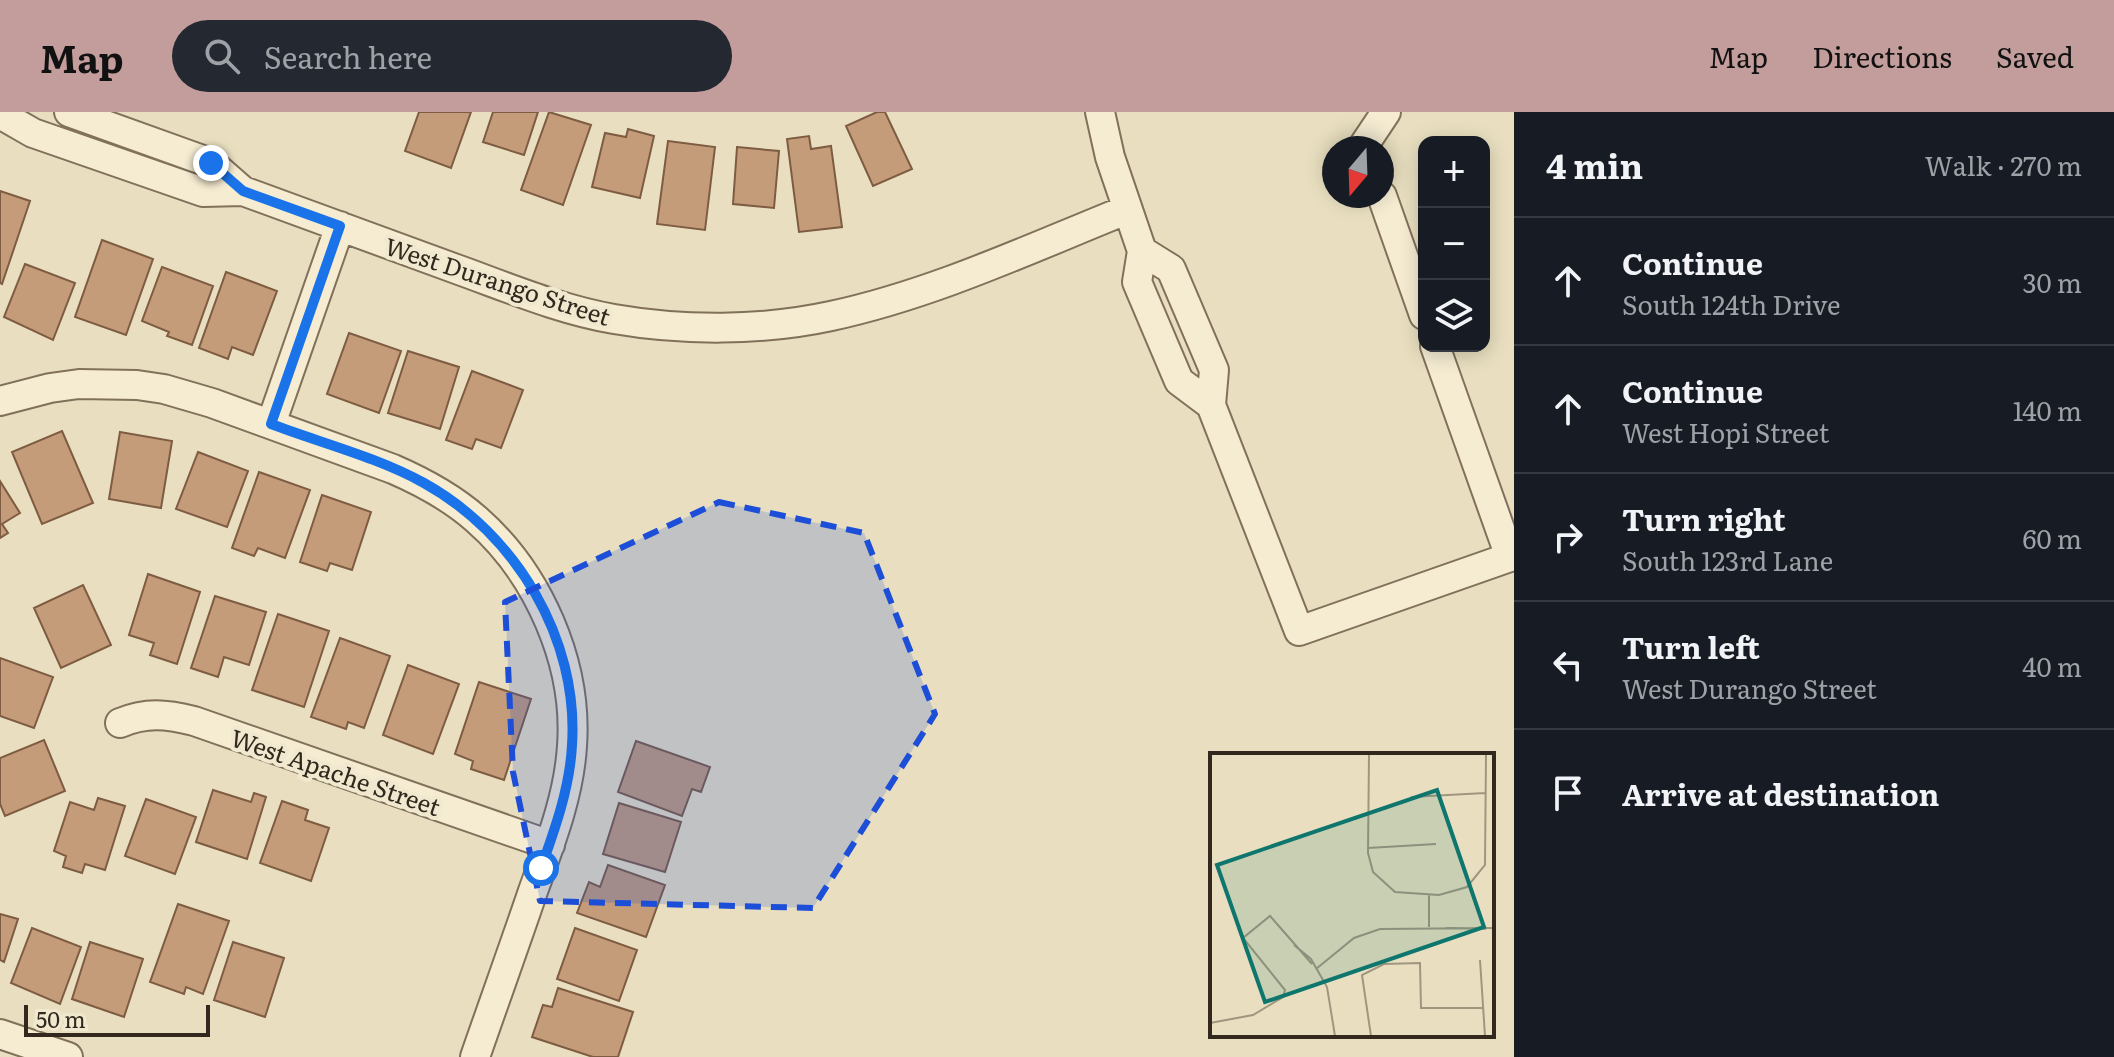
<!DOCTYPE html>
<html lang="en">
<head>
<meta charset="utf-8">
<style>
	:root { --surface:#171b24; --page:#242831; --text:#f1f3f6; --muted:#9ea1a6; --line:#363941; --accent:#c39d9c }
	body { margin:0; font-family:Literata,serif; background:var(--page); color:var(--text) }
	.controls { position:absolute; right:24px; top:24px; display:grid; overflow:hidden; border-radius:16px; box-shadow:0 4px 20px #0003 }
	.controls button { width:72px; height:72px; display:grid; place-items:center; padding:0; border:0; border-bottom:2px solid var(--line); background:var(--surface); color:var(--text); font:40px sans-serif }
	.compass { position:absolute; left:1322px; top:24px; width:72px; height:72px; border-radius:50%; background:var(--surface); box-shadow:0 4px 20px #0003; rotate:199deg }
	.scale { position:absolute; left:24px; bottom:20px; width:186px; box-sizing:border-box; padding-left:8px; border:4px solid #32281d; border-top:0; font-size:22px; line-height:28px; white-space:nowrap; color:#32281d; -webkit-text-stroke:6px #f1e9cf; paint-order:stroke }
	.stop { position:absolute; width:24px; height:24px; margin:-18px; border:6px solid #1a73e8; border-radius:50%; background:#fff }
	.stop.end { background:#1a73e8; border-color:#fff; box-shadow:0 2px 8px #0008 }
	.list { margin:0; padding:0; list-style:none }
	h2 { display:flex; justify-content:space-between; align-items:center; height:104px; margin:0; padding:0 32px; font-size:34px }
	h2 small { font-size:26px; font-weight:400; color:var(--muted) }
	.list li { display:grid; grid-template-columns:52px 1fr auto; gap:24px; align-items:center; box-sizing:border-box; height:128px; padding:0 32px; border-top:2px solid var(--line) }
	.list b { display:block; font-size:30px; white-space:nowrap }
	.list p { margin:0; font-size:26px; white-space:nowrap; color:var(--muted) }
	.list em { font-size:26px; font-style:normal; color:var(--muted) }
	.icon { flex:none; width:44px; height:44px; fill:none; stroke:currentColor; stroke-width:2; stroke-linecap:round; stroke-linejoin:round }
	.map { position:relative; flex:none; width:1514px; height:945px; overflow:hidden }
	header { display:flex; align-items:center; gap:48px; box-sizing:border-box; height:112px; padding:0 40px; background:var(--accent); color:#111 }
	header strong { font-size:38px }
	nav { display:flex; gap:44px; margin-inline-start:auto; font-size:28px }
	.search { width:560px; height:72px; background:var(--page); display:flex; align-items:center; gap:20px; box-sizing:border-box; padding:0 28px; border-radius:44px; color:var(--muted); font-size:30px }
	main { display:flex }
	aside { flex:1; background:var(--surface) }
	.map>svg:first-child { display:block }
	.building { fill:#c49c79; stroke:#7e5c42; stroke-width:2 }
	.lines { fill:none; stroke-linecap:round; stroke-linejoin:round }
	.minor-casing { stroke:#81705a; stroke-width:32 }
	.minor { stroke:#f5ecd2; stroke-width:28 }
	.route { stroke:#1a73e8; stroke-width:10 }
	.marked { fill:#1d4ed8; fill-opacity:0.2; stroke:#1d4ed8; stroke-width:6; stroke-dasharray:16 10; stroke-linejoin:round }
	.labels { text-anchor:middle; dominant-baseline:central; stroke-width:8; stroke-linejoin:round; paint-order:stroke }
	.street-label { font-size:24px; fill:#32281d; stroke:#f1e9cf }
	.inset-road { fill:none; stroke:#a0967f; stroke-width:2 }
	.view { fill:#0f766e; fill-opacity:0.15; stroke:#0f766e; stroke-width:4 }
	.inset-edge { fill:none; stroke:#32281d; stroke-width:4 }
</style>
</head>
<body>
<header>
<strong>Map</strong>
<div class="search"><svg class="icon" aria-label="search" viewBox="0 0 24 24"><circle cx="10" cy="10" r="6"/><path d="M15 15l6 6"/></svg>Search here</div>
<nav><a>Map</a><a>Directions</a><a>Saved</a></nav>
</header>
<main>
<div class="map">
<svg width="1514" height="945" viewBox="0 0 1514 945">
	<rect width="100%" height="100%" fill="#e9dfc0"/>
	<path class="building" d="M 419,0 L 471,0 L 451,56 L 405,39 Z
		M 493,0 L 538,0 L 524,43 L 483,30 Z
		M 549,0 L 591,13 L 563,93 L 521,78 Z
		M 877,0 L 885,0 L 912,57 L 873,74 L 846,14 Z
		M 628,17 L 654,24 L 640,86 L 592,75 L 605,21 L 626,25 Z
		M 809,24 L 811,37 L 831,34 L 842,115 L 799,120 L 787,27 Z
		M 668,29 L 715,35 L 705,118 L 657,112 Z
		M 737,35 L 779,39 L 774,96 L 733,92 Z
		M 0,79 L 30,89 L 2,172 L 0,171 Z
		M 102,128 L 153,147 L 126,223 L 75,205 Z
		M 25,152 L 75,171 L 53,228 L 4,205 Z
		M 162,155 L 213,174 L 192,233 L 167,224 L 169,220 L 142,209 Z
		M 226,160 L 277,179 L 253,243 L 232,235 L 228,247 L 199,236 Z
		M 349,221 L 401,239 L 379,301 L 327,282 Z
		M 408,239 L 459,255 L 440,317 L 388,301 Z
		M 472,259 L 523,278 L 501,336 L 476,327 L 472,337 L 446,328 Z
		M 62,319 L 93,391 L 42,412 L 12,340 Z
		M 120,320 L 172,329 L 161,396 L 109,387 Z
		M 198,340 L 248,359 L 227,415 L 176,397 Z
		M 259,360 L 310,378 L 285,446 L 258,436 L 254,444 L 232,436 Z
		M 0,369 L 20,401 L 2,412 L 8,421 L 0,426 Z
		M 322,383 L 371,400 L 352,458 L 330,451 L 327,459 L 300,450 Z
		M 148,462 L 200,480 L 177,552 L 150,543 L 154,531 L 129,523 Z
		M 83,473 L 111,533 L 61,556 L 34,496 Z
		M 215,484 L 266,500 L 249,553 L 224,545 L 218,565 L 191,556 Z
		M 278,502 L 329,519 L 304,595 L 252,578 Z
		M 340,526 L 390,544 L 364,616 L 348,610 L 346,617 L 311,605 Z
		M 0,546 L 53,565 L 34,616 L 0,604 Z
		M 408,553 L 459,572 L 433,642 L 383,623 Z
		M 479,570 L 531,587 L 504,668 L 471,657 L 473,649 L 455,642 Z
		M 44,628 L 65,679 L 5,704 L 0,692 L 0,646 Z
		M 636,629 L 710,655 L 701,680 L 692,677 L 682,704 L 618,680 Z
		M 213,678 L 251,690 L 254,681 L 266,685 L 247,747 L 196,730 Z
		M 98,686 L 125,694 L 105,758 L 85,752 L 82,761 L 63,755 L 66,744 L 54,739 L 70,690 L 94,698 Z
		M 146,687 L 196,705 L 175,762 L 125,744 Z
		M 282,689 L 308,698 L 305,708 L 329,716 L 311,769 L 260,751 Z
		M 619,691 L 681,710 L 665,760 L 603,742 Z
		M 608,753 L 665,773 L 646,825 L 577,801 L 589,770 L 600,775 Z
		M 178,792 L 229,809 L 203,882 L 186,875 L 184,882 L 150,870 Z
		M 0,802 L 18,807 L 4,850 L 0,848 Z
		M 32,816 L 81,835 L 60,892 L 11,871 Z
		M 575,816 L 637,838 L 619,889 L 557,867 Z
		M 90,830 L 143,847 L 124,905 L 72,887 Z
		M 233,830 L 284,846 L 265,905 L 214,888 Z
		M 558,876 L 633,900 L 618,945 L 593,945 L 532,925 L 543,893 L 552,895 Z"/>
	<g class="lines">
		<defs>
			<path id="minor" d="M 69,0 L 211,51 L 243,79
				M 1100,0 L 1110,45 L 1142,139 L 1137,170 L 1179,269 L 1211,293
				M 0,2 L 33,21 L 203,80 L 243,79 C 315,105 387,131 459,158 C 509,176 561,198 614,207 C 683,219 762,219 831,204 C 933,182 1029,137 1126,98
				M 1365,36 L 1364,33 L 1386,0
				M 1382,84 L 1424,203
				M 1142,139 L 1171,157 L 1214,258 L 1211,293 L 1299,519 L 1510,445 L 1435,234
				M 0,289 L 50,276 L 79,272 L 137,273 L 164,277 L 212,291 L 393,357 C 423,370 451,385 476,407 C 538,461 578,551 572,634 C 569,684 550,732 533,779 C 514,835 494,890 475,945
				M 271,312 L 340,114
				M 120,611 C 146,600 166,602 194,609 L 550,733
				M 0,922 L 68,945"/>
		</defs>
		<use href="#minor" class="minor-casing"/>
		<use href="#minor" class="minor"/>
	</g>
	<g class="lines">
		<path class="route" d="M 211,51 L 243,79 L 340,114 L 271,312 C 321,331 377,345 424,371 C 516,422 579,527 572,633 C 570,675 555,717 541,756"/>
	</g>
	<path class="marked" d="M 719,390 L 864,421 L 935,602 L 813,796 L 540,789 L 513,660 L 505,490 Z"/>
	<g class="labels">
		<g class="street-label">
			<text transform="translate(498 168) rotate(18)">West Durango Street</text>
			<text transform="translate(336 659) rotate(19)">West Apache Street</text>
		</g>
	</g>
	<g transform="translate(1210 641)">
		<rect width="284" height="284" fill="#e9dfc0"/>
		<path class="inset-road" d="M 159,1 L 158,100 L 163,119 L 185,139 L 229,142 L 257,134 L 275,112 L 276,1M 201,44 L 275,40M 158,95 L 226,91M 219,174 L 219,142M 236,175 L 276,176M 84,192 L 101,206 L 117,234 L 125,283M 270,207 L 275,283M 106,216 L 144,185 L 170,176 L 284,175M 0,270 L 43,262 L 73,244 L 75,237 L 33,185 L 60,163 L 102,211M 161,283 L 152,222 L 174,211 L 210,210 L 211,255 L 274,255"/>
		<path class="view" d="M 227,37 L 274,174 L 55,249 L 7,112 Z"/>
		<rect width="284" height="284" class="inset-edge"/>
	</g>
</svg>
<div class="controls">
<button>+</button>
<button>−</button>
<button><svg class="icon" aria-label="layers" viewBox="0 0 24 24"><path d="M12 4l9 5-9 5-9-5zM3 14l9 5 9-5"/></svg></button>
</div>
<svg class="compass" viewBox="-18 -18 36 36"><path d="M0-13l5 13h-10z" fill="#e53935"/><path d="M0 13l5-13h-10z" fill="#9ea1a6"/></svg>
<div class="scale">50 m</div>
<div class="stop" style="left:541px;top:756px"></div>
<div class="stop end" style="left:211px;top:51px"></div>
</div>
<aside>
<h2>4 min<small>Walk · 270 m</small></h2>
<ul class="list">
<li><svg class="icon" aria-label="ahead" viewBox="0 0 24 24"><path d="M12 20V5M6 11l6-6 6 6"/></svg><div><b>Continue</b><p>South 124th Drive</p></div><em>30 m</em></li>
<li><svg class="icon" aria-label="ahead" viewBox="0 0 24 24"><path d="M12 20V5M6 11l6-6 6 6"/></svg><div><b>Continue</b><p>West Hopi Street</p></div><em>140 m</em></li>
<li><svg class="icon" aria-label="right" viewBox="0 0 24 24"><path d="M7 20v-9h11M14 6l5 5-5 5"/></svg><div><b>Turn right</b><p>South 123rd Lane</p></div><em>60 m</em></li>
<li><svg class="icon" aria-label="left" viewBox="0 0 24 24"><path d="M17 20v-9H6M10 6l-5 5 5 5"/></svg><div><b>Turn left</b><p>West Durango Street</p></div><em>40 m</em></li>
<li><svg class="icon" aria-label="arrive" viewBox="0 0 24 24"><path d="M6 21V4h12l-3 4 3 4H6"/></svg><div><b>Arrive at destination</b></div></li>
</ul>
</aside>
</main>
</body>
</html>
